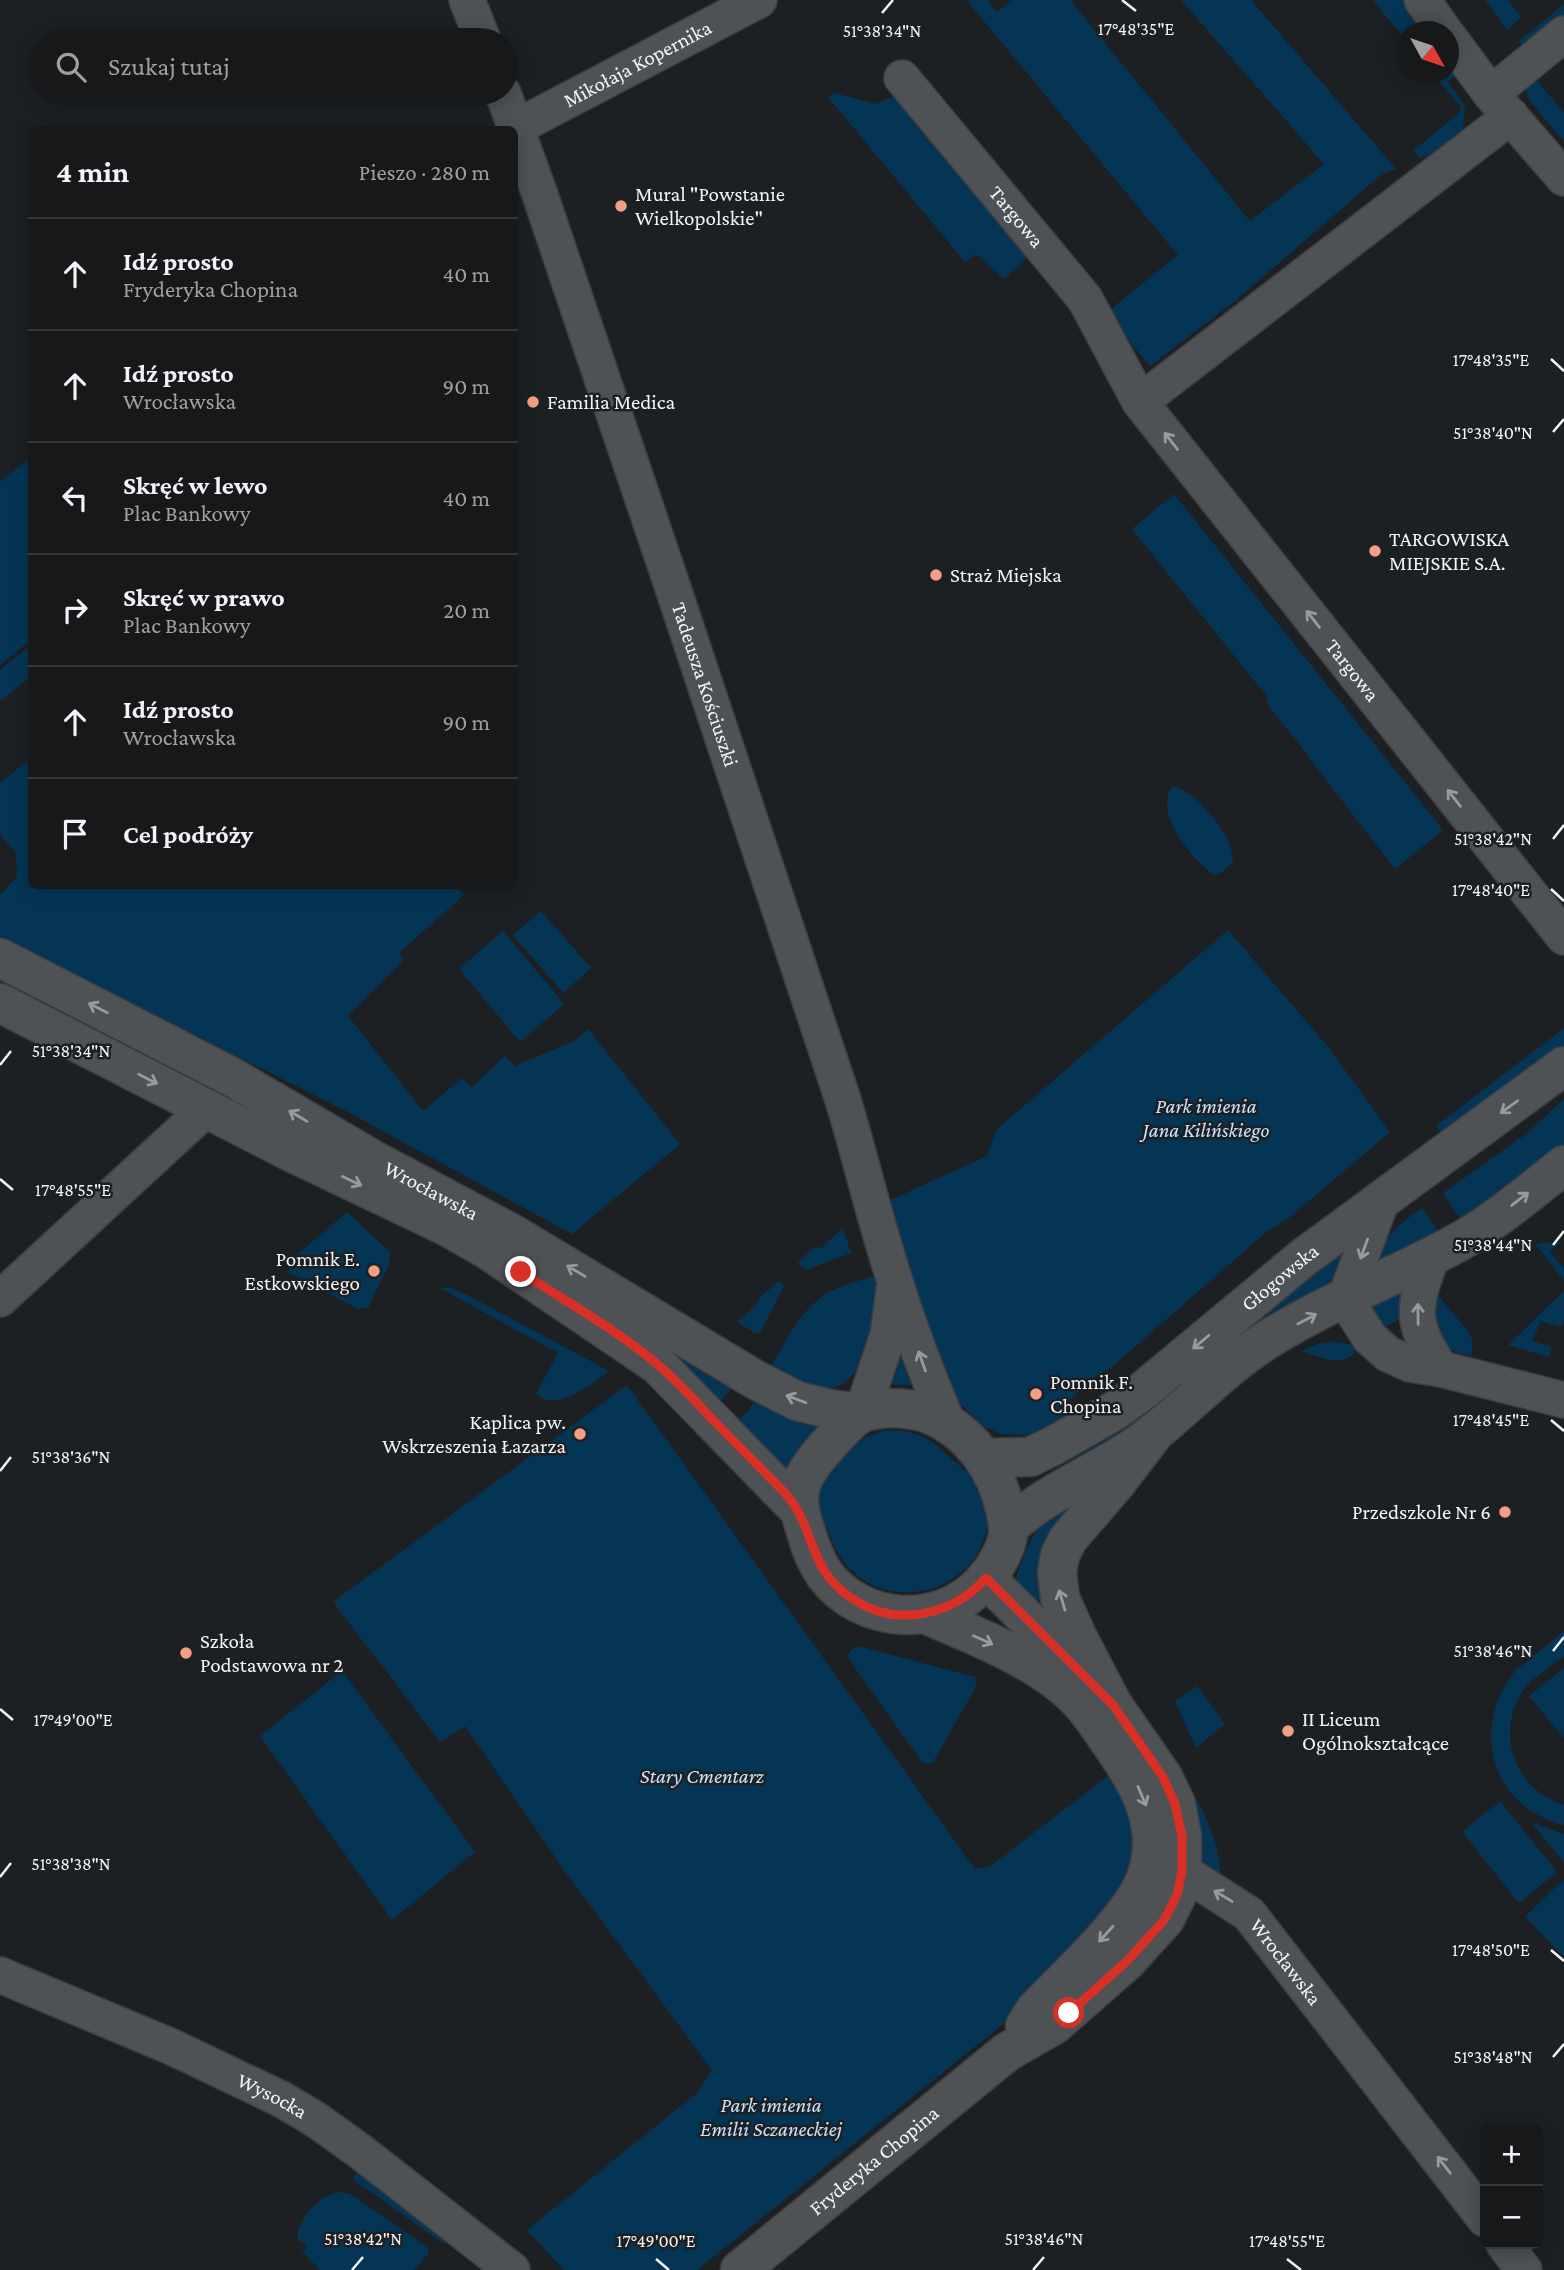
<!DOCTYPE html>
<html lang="pl">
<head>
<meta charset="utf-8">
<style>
	:root { --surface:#16181a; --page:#1f2123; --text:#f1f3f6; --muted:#9ea0a2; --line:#353739 }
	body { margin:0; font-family:"Crimson Pro",serif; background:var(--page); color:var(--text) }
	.controls { position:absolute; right:21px; bottom:21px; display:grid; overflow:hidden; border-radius:10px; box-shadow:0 4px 18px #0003 }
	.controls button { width:63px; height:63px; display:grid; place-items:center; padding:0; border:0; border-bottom:2px solid var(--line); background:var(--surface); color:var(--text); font:35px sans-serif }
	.compass { position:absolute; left:1396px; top:21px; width:63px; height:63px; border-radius:50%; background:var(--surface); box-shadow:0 4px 18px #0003; rotate:130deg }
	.stop { position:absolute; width:21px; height:21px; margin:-16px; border:5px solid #d93025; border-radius:50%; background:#fff }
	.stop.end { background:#d93025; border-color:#fff; box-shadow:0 2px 7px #0008 }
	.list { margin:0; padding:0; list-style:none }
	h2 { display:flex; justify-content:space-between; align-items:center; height:91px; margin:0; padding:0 28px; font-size:30px }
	h2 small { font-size:23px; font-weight:400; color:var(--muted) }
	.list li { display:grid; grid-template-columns:46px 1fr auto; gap:21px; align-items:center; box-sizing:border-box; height:112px; padding:0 28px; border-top:2px solid var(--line) }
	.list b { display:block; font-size:26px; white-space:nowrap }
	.list p { margin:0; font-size:23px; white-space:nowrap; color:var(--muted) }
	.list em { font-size:23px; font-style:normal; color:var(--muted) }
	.icon { flex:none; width:38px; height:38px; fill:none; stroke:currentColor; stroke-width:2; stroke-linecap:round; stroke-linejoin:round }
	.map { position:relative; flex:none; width:1564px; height:2270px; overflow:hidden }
	.search { position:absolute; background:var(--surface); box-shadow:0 4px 18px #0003; left:28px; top:28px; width:490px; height:77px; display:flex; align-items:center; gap:18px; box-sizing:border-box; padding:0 24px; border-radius:38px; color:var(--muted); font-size:26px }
	.panel { position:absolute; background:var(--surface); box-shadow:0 4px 18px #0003; left:28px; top:126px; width:490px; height:763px; border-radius:10px }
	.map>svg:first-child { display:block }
	.green { fill:#053555 }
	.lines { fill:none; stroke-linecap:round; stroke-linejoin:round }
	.street-casing { stroke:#3b3d3f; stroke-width:38 }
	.secondary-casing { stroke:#3b3d3f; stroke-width:41 }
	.street { stroke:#4e5255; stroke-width:35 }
	.secondary { stroke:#4e5255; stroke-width:38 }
	.oneway { stroke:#989b9d }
	.route { stroke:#d93025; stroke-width:9 }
	.ticks { fill:none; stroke:#f2f4f6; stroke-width:2.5 }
	.poi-dot { fill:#f39f84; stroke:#1d2023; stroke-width:2.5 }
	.labels { text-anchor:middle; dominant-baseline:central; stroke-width:5; stroke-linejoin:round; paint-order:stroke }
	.street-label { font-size:21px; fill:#f2f4f6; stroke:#1d2023 }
	.poi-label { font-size:21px; fill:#f2f4f6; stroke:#1d2023; text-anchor:start }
	.park-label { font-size:21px; font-style:italic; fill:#c8e4fd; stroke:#1d2023 }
	.ticks-label { font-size:18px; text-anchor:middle; fill:#f2f4f6; stroke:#1d2023; stroke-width:5; stroke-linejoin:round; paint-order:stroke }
</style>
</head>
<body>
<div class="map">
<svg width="1564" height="2270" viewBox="0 0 1564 2270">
	<rect width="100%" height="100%" fill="#1d2023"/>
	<path class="green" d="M 971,0 L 987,0 L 997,12 L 1012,0 L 1070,0 L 1250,221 L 1324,164 L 1181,0 L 1251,0 L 1396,169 L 1383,173 L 1235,301 L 1150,366 L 1106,313 L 1178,255 L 968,2 Z
		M 1373,0 L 1410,0 L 1435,31 L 1406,32 L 1406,41 Z
		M 1485,0 L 1508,0 L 1521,17 L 1507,30 Z
		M 1564,4 L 1564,18 L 1526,50 L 1519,41 Z
		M 1449,49 L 1463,68 L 1448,82 L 1465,106 L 1463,129 L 1431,154 L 1420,158 L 1413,151 L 1458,114 L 1461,107 L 1433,74 L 1448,74 Z
		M 1531,73 L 1564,113 L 1564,142 L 1528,98 L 1526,87 Z
		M 835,93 L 875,104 L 898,95 L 1034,252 L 1004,279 L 976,254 L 965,262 L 828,97 Z
		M 31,457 L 31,640 L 0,665 L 0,482 Z
		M 1174,494 L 1443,830 L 1395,869 L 1266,702 L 1269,699 L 1132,529 Z
		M 31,645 L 31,676 L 0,701 L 0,670 Z
		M 31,758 L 32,886 L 456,886 L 464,895 L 399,953 L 404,960 L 348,1016 L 423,1111 L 462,1078 L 471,1088 L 505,1056 L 515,1066 L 576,1040 L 588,1029 L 680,1144 L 572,1234 L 346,1111 L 0,937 L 0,895 L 17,877 L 16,853 L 0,834 L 0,783 Z
		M 1172,786 C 1195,791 1217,820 1228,840 C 1231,846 1232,855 1233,862 L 1221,873 L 1214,875 C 1192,859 1153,814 1172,786 Z
		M 541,911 L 591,968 L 563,993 L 513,935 Z
		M 1228,930 L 1329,1048 L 1390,1132 L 1290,1217 L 1264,1234 L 1113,1366 L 1093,1378 L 1065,1404 L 1062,1425 L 1031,1436 L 1001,1434 L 983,1426 L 948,1392 L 884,1203 L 987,1156 L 997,1129 Z
		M 503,931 L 564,1004 L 520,1042 L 459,969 Z
		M 1564,1028 L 1564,1049 L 1443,1135 L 1436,1126 Z
		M 1564,1099 L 1564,1145 L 1493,1202 L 1462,1221 L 1443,1193 L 1526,1134 Z
		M 1422,1208 L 1441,1234 L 1378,1268 L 1374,1259 C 1386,1236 1400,1223 1422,1208 Z
		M 347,1212 L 391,1253 L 389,1264 L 368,1308 L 358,1309 L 288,1272 L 297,1255 Z
		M 843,1228 L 851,1253 L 806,1270 L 798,1263 L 814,1247 L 821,1248 Z
		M 1355,1237 L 1347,1283 L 1081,1461 L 1075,1450 Z
		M 1560,1242 L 1550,1252 L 1564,1269 L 1564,1281 L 1535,1244 Z
		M 877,1275 C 878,1286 881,1298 879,1308 C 875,1337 858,1393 820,1389 C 803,1387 784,1379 767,1374 C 784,1344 802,1304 835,1289 C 848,1283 863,1280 877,1275 Z
		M 779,1281 L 784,1286 L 760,1333 L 755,1333 L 737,1322 L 758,1303 L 759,1298 Z
		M 440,1288 L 452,1288 L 469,1296 L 609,1371 C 592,1384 556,1413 536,1394 L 558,1353 Z
		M 1405,1288 L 1401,1318 L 1380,1330 L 1370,1304 Z
		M 1564,1291 L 1564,1322 L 1560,1327 L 1541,1321 L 1532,1341 L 1552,1347 L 1549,1357 L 1508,1345 Z
		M 1437,1294 L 1470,1334 L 1473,1343 L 1471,1356 L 1456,1352 L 1445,1346 L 1432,1318 Z
		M 649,1327 L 736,1383 L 719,1403 Z
		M 1333,1341 L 1361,1347 C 1341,1370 1326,1358 1301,1351 L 1317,1344 Z
		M 897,1342 L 913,1385 L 887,1384 Z
		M 627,1385 L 975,1869 L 989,1867 L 1116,1770 L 1142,1828 L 1134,1876 L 1067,1963 L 997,2029 L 697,2270 L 564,2270 L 527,2230 L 697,2093 L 712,2070 L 566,1873 L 465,1726 L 440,1742 L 333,1602 Z
		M 758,1394 L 830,1420 L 790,1477 L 737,1422 L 749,1410 Z
		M 893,1430 C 930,1433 935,1445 961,1467 C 971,1476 987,1489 990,1504 C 992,1513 987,1527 985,1536 C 968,1593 893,1611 851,1570 C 832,1552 818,1507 814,1482 C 843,1454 851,1436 893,1430 Z
		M 1073,1501 L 1042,1598 L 1030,1608 L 1016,1585 L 1017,1574 L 1027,1548 L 1039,1526 Z
		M 1564,1631 L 1564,1656 C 1550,1667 1533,1677 1523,1691 C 1494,1733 1516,1791 1564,1805 L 1564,1825 C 1490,1806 1470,1728 1515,1671 Z
		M 858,1646 L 975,1677 L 976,1687 L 933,1762 L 929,1764 L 922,1762 L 853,1665 L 848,1656 L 850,1651 Z
		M 1564,1668 L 1564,1738 L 1529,1696 Z
		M 342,1671 L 475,1852 L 392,1920 L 260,1736 Z
		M 1197,1686 L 1225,1724 L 1196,1748 L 1175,1701 Z
		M 1198,1801 C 1211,1828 1220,1850 1221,1880 L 1204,1866 L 1193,1803 Z
		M 1500,1801 L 1557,1872 L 1519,1903 L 1462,1832 Z
		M 1532,1823 L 1564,1834 L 1564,1863 Z
		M 1564,1879 L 1564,1957 L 1525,1917 Z
		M 357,2174 L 364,2175 L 448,2240 L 444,2244 L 354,2180 L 353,2175 Z
		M 339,2192 L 350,2194 L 427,2247 L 429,2253 L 414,2270 L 320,2270 L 302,2251 L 308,2246 L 298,2240 C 295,2221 320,2195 339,2192 Z"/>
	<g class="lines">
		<defs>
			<g id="street">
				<path d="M 467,0 L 483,40"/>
				<path d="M 1422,0 L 1445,32"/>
				<path d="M 1448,36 L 1491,94 L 1564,178"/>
				<path id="s1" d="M 902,78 L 1085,299 L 1140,402 L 1564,937"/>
				<path id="s2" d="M 503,93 L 539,192 L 674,591 L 842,1097 C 858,1148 870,1201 886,1252 C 903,1311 924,1368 948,1424"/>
				<path d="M 1491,94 L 1564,34"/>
				<path id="s3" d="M 517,127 L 759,0"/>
				<path d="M 1140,402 L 1511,116"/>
				<path d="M 1382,1199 L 1345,1299 L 1370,1338 L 1388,1354 L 1410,1364 L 1441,1369 L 1564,1400"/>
				<path d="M 1432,1256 C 1413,1307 1409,1322 1441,1369"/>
				<path d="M 0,1299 L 207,1108"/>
				<path d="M 862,1413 L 888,1335 L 894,1290"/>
				<path id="s4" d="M 1182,1871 L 1249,1914 L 1485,2219"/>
				<path id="s5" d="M 0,1975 L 172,2047 L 281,2099 L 315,2119 L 361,2152 L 512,2270"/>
				<path d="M 1504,2244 L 1524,2270"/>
			</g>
			<g id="secondary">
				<path id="s6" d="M 0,958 L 232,1077 L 370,1158 L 513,1234 L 754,1379 L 797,1401 L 830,1409 L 862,1413"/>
				<path d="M 0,1003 L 291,1152 L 446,1226 L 488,1250 L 658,1365 L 799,1510"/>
				<path d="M 888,1408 C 902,1408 916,1409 929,1414 C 970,1431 996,1468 1005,1509 C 1007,1518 1009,1526 1008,1535 C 1005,1552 994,1569 983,1582 C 941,1629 863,1625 825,1575 C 816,1562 810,1546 806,1532 C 801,1516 796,1502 801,1485 C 806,1470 817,1457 827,1446 C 837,1435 849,1420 862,1413 C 869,1410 880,1409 888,1408 Z"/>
				<path id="s7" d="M 984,1458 L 1030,1457 L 1053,1446 L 1114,1411 L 1144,1390 L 1304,1257 L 1564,1066"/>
				<path d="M 1009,1527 C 1044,1494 1090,1476 1130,1450 C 1179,1418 1217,1371 1267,1340 C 1327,1302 1395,1277 1457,1243 C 1495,1222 1530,1192 1564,1165"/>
				<path d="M 986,1578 L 1087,1679"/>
				<path d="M 925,1614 C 970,1634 1019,1652 1058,1682 C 1079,1697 1093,1717 1107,1738 C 1137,1780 1166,1826 1145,1880 C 1130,1919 1066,1978 1035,2010 L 1025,2026"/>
				<path id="s8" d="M 740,2270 L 1007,2052 L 1054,2025 L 1127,1961 L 1165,1919 L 1177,1895 L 1182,1871 L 1182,1836 L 1176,1804 L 1163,1777 L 1113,1705 L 1077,1636 L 1060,1598 L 1057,1572 L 1060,1555 L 1068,1539 L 1117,1482 L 1156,1431"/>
			</g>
		</defs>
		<use href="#street" class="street-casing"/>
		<use href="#secondary" class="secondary-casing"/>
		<use href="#street" class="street"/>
		<use href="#secondary" class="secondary"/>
	</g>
	<defs><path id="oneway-shaft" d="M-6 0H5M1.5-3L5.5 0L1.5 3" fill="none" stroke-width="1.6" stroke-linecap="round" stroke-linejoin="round" transform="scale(1.75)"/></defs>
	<g class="oneway">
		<use href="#oneway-shaft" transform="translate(1171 441) rotate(-128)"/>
		<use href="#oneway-shaft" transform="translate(1313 619) rotate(-128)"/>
		<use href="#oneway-shaft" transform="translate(1454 798) rotate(-128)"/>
		<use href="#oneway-shaft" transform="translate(98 1008) rotate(-153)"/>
		<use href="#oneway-shaft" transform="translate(148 1079) rotate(27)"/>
		<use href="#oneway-shaft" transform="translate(1509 1107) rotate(144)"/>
		<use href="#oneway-shaft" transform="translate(298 1116) rotate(-149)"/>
		<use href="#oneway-shaft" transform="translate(352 1181) rotate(25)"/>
		<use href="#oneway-shaft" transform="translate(1520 1199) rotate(-38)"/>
		<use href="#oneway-shaft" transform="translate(1364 1249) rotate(110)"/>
		<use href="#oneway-shaft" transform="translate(576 1271) rotate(-149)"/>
		<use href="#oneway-shaft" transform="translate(1418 1314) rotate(-91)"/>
		<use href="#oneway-shaft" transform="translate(1307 1319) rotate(-28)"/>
		<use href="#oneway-shaft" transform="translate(1201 1342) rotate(140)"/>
		<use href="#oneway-shaft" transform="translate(922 1361) rotate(-109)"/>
		<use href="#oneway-shaft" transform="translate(796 1399) rotate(-159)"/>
		<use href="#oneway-shaft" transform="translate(1062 1600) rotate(-106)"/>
		<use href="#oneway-shaft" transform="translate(983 1640) rotate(24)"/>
		<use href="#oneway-shaft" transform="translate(1142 1796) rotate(67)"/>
		<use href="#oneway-shaft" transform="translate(1223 1896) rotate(-149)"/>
		<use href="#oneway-shaft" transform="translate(1106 1934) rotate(132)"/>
		<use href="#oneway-shaft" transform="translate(1444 2165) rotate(-128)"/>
	</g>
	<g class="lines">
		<path class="route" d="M 521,1272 C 566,1302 616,1329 657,1364 C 679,1382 698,1405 718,1425 C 740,1448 763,1470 785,1493 C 818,1530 805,1570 856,1601 C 899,1628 954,1614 986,1578 L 1113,1705 L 1163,1777 L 1175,1804 L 1182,1836 L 1182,1871 L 1177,1895 L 1165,1919 L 1127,1961 L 1069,2013"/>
	</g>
	<path class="ticks" d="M 1122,0 L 1136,11M 882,13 L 893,0M 1551,359 L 1564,371M 1553,432 L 1564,419M 1553,839 L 1564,825M 1551,889 L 1564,901M 0,1065 L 11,1051M 0,1179 L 13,1190M 1553,1245 L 1564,1231M 1551,1420 L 1564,1431M 0,1471 L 11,1457M 1553,1651 L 1564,1637M 0,1709 L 13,1720M 0,1877 L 11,1863M 1551,1950 L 1564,1961M 1553,2057 L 1564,2044M 656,2259 L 669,2270M 1287,2259 L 1301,2270M 352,2270 L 363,2257M 1033,2270 L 1044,2257"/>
	<g class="poi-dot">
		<circle cx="621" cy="206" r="7"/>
		<circle cx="533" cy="402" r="7"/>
		<circle cx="1375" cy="551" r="7"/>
		<circle cx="936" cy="575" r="7"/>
		<circle cx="374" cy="1271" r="7"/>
		<circle cx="1036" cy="1394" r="7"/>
		<circle cx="580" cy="1434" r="7"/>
		<circle cx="1505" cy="1512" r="7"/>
		<circle cx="186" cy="1653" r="7"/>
		<circle cx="1288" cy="1731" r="7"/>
	</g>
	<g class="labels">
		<g class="street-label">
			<text stroke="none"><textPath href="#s3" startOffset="136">Mikołaja Kopernika</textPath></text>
			<text stroke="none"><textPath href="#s1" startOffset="180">Targowa</textPath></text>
			<text stroke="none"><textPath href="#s1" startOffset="746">Targowa</textPath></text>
			<text stroke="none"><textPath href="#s2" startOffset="625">Tadeusza Kościuszki</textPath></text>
			<text stroke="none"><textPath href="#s6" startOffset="490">Wrocławska</textPath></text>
			<text stroke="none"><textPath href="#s7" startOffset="355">Głogowska</textPath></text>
			<text stroke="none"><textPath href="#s4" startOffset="140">Wrocławska</textPath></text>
			<text stroke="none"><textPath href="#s5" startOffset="298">Wysocka</textPath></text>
			<text stroke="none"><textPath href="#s8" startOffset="173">Fryderyka Chopina</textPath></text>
		</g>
		<g class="poi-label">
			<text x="635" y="194">Mural "Powstanie<tspan x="635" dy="24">Wielkopolskie"</tspan></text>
			<text x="547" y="402">Familia Medica</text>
			<text x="1389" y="539">TARGOWISKA<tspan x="1389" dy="24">MIEJSKIE S.A.</tspan></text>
			<text x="950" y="575">Straż Miejska</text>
			<text x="360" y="1259" text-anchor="end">Pomnik E.<tspan x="360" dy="24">Estkowskiego</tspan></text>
			<text x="1050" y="1382">Pomnik F.<tspan x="1050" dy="24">Chopina</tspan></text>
			<text x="566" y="1422" text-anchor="end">Kaplica pw.<tspan x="566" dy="24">Wskrzeszenia Łazarza</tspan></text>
			<text x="1491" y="1512" text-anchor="end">Przedszkole Nr 6</text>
			<text x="200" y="1641">Szkoła<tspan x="200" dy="24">Podstawowa nr 2</tspan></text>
			<text x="1302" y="1719">II Liceum<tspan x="1302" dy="24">Ogólnokształcące</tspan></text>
		</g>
		<g class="park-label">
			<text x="1206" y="1106">Park imienia<tspan x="1206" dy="24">Jana Kilińskiego</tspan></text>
			<text x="702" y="1776">Stary Cmentarz</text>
			<text x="771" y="2105">Park imienia<tspan x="771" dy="24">Emilii Sczaneckiej</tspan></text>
		</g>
	</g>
	<g class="ticks-label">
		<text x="1136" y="35">17°48'35"E</text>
		<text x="882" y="37">51°38'34"N</text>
		<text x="1491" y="366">17°48'35"E</text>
		<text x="1493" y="439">51°38'40"N</text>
		<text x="1493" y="845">51°38'42"N</text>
		<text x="1491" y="896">17°48'40"E</text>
		<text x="71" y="1057">51°38'34"N</text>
		<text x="73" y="1196">17°48'55"E</text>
		<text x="1493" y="1251">51°38'44"N</text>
		<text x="1491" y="1426">17°48'45"E</text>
		<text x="71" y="1463">51°38'36"N</text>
		<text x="1493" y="1657">51°38'46"N</text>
		<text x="73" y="1726">17°49'00"E</text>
		<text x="71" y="1870">51°38'38"N</text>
		<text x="1491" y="1956">17°48'50"E</text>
		<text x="1493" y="2063">51°38'48"N</text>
		<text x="363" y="2245">51°38'42"N</text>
		<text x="1044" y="2245">51°38'46"N</text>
		<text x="656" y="2247">17°49'00"E</text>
		<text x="1287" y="2247">17°48'55"E</text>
	</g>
</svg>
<div class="controls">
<button>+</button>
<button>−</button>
</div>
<svg class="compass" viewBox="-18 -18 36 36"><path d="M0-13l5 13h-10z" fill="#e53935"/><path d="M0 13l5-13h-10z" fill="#9ea0a2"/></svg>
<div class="stop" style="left:1069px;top:2013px"></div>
<div class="stop end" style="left:521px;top:1272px"></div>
<div class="search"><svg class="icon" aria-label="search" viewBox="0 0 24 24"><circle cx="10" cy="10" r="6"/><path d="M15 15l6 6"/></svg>Szukaj tutaj</div>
<section class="panel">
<h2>4 min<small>Pieszo · 280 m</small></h2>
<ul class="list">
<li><svg class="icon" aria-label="ahead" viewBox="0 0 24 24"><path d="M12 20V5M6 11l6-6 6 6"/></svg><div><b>Idź prosto</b><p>Fryderyka Chopina</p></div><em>40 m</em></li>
<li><svg class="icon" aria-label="ahead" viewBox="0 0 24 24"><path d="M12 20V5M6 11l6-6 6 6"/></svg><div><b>Idź prosto</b><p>Wrocławska</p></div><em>90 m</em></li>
<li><svg class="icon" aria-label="left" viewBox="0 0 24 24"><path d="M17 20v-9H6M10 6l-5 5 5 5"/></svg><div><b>Skręć w lewo</b><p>Plac Bankowy</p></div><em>40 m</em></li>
<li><svg class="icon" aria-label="right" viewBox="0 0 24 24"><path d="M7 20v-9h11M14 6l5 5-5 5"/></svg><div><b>Skręć w prawo</b><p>Plac Bankowy</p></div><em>20 m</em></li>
<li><svg class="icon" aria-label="ahead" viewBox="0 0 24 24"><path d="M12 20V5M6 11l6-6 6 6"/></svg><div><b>Idź prosto</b><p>Wrocławska</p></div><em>90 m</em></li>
<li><svg class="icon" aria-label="arrive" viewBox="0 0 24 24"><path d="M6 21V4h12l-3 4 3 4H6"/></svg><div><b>Cel podróży</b></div></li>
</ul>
</section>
</div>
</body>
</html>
